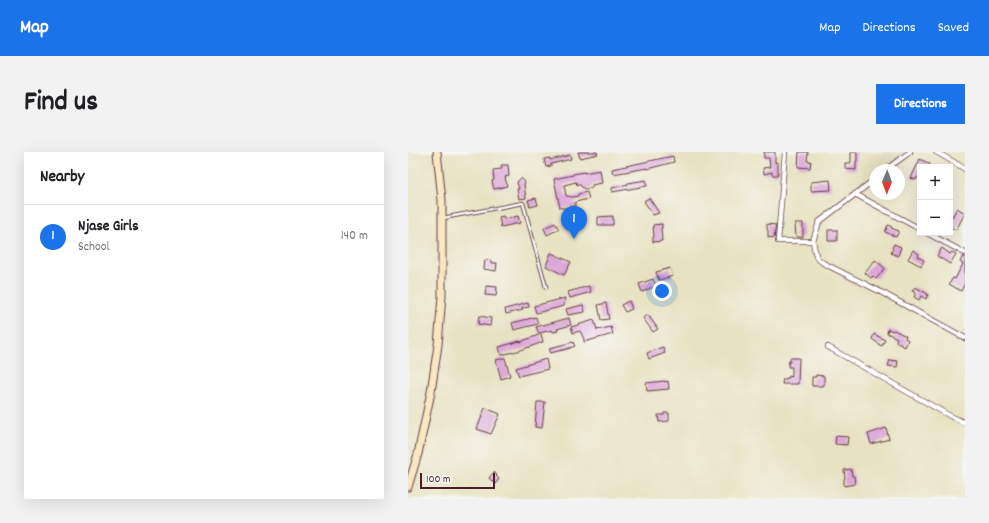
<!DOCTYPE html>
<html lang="en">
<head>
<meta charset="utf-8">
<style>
	:root { --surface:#fff; --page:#f2f2f2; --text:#202124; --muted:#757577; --line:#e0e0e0; --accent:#1a73e8 }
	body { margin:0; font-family:Dekko,sans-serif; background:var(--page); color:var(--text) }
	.controls { position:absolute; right:12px; top:12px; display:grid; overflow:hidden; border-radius:0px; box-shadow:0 4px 16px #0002 }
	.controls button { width:36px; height:36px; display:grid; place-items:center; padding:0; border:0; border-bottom:1px solid var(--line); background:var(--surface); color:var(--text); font:20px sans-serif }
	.compass { position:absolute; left:461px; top:12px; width:36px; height:36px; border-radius:50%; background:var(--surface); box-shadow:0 4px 16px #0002; rotate:181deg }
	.scale { position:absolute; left:12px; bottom:10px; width:75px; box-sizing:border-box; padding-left:4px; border:2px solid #4a1f2b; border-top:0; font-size:11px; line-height:14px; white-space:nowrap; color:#4a1f2b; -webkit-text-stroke:3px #f6f6f2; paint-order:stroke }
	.you { position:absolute; left:254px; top:139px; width:14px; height:14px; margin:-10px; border:3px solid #fff; border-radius:50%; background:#1a73e8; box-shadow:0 0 0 6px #1a73e833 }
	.badge { display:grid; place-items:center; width:26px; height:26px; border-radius:50%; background:var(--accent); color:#fff; font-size:13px; font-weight:700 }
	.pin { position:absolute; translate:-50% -33px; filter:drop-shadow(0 1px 2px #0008) }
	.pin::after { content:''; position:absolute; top:21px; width:14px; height:12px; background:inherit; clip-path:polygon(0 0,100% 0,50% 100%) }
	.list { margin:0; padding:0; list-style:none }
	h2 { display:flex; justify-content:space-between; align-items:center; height:52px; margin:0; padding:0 16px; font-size:17px }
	h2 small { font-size:13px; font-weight:400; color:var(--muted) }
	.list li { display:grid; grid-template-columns:26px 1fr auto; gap:12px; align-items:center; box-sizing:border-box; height:64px; padding:0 16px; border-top:1px solid var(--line) }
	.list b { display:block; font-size:15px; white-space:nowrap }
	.list p { margin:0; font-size:13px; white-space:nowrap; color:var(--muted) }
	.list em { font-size:13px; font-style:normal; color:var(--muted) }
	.map { position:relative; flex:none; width:557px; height:347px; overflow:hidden; border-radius:0px }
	header { display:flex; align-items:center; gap:24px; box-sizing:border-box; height:56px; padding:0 20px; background:var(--accent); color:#fff }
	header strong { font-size:19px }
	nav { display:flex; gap:22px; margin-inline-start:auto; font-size:14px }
	.intro { display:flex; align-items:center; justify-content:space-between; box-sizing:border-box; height:96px; padding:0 24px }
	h1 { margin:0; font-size:28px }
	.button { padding:10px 18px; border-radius:0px; background:var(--accent); color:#fff; font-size:14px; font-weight:700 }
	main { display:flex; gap:24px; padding:0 24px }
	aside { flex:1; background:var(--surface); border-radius:0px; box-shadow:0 4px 16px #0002 }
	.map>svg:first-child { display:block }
	.building { fill:#dca5d8 }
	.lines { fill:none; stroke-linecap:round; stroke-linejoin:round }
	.service-casing { stroke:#623c42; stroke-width:4.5 }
	.minor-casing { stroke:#623c42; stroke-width:6 }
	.secondary-casing { stroke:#623c42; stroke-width:9 }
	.service { stroke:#fff; stroke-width:2.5 }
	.minor { stroke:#fff; stroke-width:4.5 }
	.secondary { stroke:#f9e7c3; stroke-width:7 }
</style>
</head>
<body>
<header>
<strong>Map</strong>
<nav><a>Map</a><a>Directions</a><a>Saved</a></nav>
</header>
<div class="intro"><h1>Find us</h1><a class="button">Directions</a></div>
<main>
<aside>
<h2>Nearby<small></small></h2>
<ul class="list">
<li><span class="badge">1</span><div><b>Njase Girls</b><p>School</p></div><em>140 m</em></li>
</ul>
</aside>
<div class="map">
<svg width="557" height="347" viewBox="0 0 557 347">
	<rect width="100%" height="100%" fill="#f6f6f2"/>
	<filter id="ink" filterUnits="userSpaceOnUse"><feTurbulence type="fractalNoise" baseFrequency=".025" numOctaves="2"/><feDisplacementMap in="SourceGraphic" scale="8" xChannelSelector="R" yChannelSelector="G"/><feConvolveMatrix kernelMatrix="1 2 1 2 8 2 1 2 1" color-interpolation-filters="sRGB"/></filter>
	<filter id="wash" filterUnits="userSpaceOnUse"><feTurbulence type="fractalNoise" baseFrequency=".012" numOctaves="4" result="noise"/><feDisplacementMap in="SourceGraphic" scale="16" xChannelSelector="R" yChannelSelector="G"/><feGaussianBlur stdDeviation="0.9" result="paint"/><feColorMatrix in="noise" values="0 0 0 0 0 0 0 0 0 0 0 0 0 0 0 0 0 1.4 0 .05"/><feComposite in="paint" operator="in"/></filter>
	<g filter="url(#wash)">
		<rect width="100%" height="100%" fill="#e8e2c2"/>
		<g id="blocks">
			<path class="building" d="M 170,0 L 189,0 L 190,2 L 172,6 Z
				M 356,0 L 367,0 L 367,11 L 370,10 L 370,23 L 364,23 L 364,20 L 356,22 L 355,16 L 362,15 L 361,6 L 356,6 Z
				M 391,0 L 400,0 L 399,9 L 403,9 L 402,16 L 390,15 Z
				M 443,0 L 449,0 L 449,9 L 448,9 L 448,18 L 437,17 L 437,11 L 443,11 Z
				M 162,3 L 163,7 L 143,12 L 143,14 L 138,15 L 136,7 L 142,6 L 142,8 Z
				M 265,4 L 266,10 L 239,17 L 239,16 L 205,22 L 204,17 Z
				M 512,7 L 522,12 L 521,15 L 512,15 L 512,26 L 509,25 L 508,28 L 503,26 Z
				M 93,13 L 100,13 L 101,24 L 97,25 L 99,34 L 86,37 L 84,29 L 86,28 L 85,18 L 94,17 Z
				M 192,18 L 194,31 L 184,33 L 184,36 L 176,37 L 171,32 L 169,33 L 168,30 L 156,33 L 158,44 L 165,45 L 170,44 L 170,42 L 179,40 L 181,47 L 167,50 L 167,55 L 165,54 L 157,56 L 152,56 L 146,27 L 165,23 L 165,22 L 176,20 L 176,21 Z
				M 113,26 L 117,30 L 116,33 L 118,46 L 111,47 L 109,37 L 111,37 L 109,30 Z
				M 238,28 L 239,34 L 204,40 L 204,36 L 220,32 L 220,31 Z
				M 422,28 L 423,38 L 403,39 L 403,30 Z
				M 128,46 L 130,53 L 122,55 L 120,48 Z
				M 241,46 L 251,61 L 245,63 L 236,49 Z
				M 549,56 L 557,61 L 548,78 L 542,75 L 542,69 Z
				M 95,64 L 96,67 L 110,64 L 112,71 L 93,75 L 91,65 Z
				M 205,64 L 205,73 L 190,73 L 190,65 Z
				M 147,71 L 151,77 L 139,83 L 136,76 Z
				M 387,71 L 395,71 L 395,85 L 388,85 Z
				M 254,72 L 254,76 L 253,76 L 254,89 L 245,90 L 245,85 L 246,85 L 245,73 Z
				M 359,72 L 368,73 L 366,86 L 360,85 L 360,78 L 359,77 Z
				M 480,73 L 484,75 L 483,76 L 491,79 L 488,85 L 477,80 Z
				M 420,78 L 429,78 L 429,89 L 420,89 Z
				M 486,92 L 493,95 L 490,104 L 483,101 L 485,97 L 484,96 Z
				M 534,96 L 542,102 L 544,100 L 548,102 L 542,112 L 529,104 Z
				M 505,98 L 511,102 L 510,105 L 516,108 L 513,114 L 500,107 Z
				M 143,101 L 163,110 L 156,123 L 138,114 Z
				M 555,104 L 557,105 L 557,131 L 553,139 L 541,132 L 545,126 L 547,127 L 555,112 L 552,110 Z
				M 77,108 L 83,109 L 83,111 L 89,111 L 88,119 L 76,117 Z
				M 467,108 L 477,116 L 468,127 L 465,124 L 463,126 L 457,121 Z
				M 262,116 L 265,124 L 251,128 L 248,120 Z
				M 245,127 L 248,134 L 234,140 L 231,132 Z
				M 78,134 L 89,135 L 88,144 L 77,143 Z
				M 181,134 L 183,140 L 162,146 L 160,140 Z
				M 507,135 L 520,142 L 518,147 L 513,144 L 511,148 L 506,145 L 508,141 L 504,139 Z
				M 157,146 L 156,154 L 128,161 L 126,154 Z
				M 221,149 L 224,157 L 217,160 L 213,153 Z
				M 120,151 L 121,155 L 114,156 L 115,158 L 98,162 L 97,157 Z
				M 198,151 L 201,167 L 193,168 L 190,153 Z
				M 175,153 L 177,160 L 160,163 L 158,157 Z
				M 240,163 L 250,177 L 245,180 L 235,166 Z
				M 71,164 L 83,166 L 82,174 L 70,172 Z
				M 128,165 L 130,172 L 106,178 L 104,171 Z
				M 161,166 L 163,173 L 149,177 L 150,179 L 145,180 L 144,178 L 131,181 L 128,175 Z
				M 186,168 L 189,178 L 203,175 L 205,182 L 176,190 L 176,187 L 172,179 L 165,181 L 163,175 Z
				M 480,177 L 485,179 L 486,178 L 498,184 L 497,186 L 500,188 L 497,195 L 488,190 L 489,186 L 479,181 Z
				M 133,182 L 135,190 L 113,198 L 93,203 L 91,195 L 112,189 L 112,190 Z
				M 466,182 L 477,188 L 474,194 L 470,192 L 470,191 L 464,187 Z
				M 165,190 L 167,194 L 159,197 L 142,201 L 142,196 Z
				M 255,195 L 257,201 L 241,207 L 239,201 Z
				M 97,206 L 102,224 L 93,227 L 88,208 Z
				M 382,206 L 391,206 L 390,232 L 374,232 L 375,227 L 378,227 L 378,226 L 381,226 L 381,224 L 384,225 L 384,215 L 380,215 L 381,209 L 382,210 Z
				M 138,207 L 140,217 L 111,224 L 108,216 Z
				M 482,208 L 490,209 L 489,215 L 480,214 Z
				M 408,223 L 416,224 L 416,233 L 415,233 L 415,234 L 404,234 L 404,225 L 408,225 Z
				M 257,230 L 260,229 L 261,237 L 239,239 L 238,231 L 257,229 Z
				M 129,250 L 137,250 L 134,276 L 127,275 Z
				M 77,256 L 92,262 L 83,282 L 69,277 Z
				M 256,261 L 261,261 L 261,269 L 251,270 L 250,263 L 256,263 Z
				M 478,276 L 481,287 L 463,292 L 460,282 Z
				M 428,284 L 440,285 L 439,293 L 427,292 Z
				M 443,317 L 444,324 L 446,324 L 447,332 L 436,334 L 436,327 L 437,326 L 436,318 Z
				M 86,320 L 89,323 L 88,324 L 91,327 L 87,332 L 81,326 Z"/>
		</g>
	</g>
	<g filter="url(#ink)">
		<use href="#blocks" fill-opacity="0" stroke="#623c42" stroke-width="1"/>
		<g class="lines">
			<defs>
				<path id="service" d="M 35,66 L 115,51 L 138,135"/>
				<path id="minor" d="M 377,0 L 370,89 L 405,89
					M 528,0 L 544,9 L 557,17
					M 477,18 L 502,0
					M 467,27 L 411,70 L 405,89 L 407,100 L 409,106 L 415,111 L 471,139 L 557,186
					M 447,42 L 512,77
					M 519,81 L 557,101
					M 420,195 L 544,265 L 549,267 L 557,271"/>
				<path id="secondary" d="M 0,335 L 10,302 L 23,240 L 30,193 L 34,144 L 34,48 L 29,0"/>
			</defs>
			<use href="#service" class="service-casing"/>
			<use href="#minor" class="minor-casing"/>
			<use href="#secondary" class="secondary-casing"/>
			<use href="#service" class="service"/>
			<use href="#minor" class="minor"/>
			<use href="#secondary" class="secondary"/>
		</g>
	</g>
</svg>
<div class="controls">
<button>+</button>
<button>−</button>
</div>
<svg class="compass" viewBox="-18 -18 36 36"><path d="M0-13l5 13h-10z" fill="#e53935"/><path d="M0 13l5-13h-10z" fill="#757577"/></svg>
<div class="scale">100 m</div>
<div class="you"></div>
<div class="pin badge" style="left:166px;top:87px">1</div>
</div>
</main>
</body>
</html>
